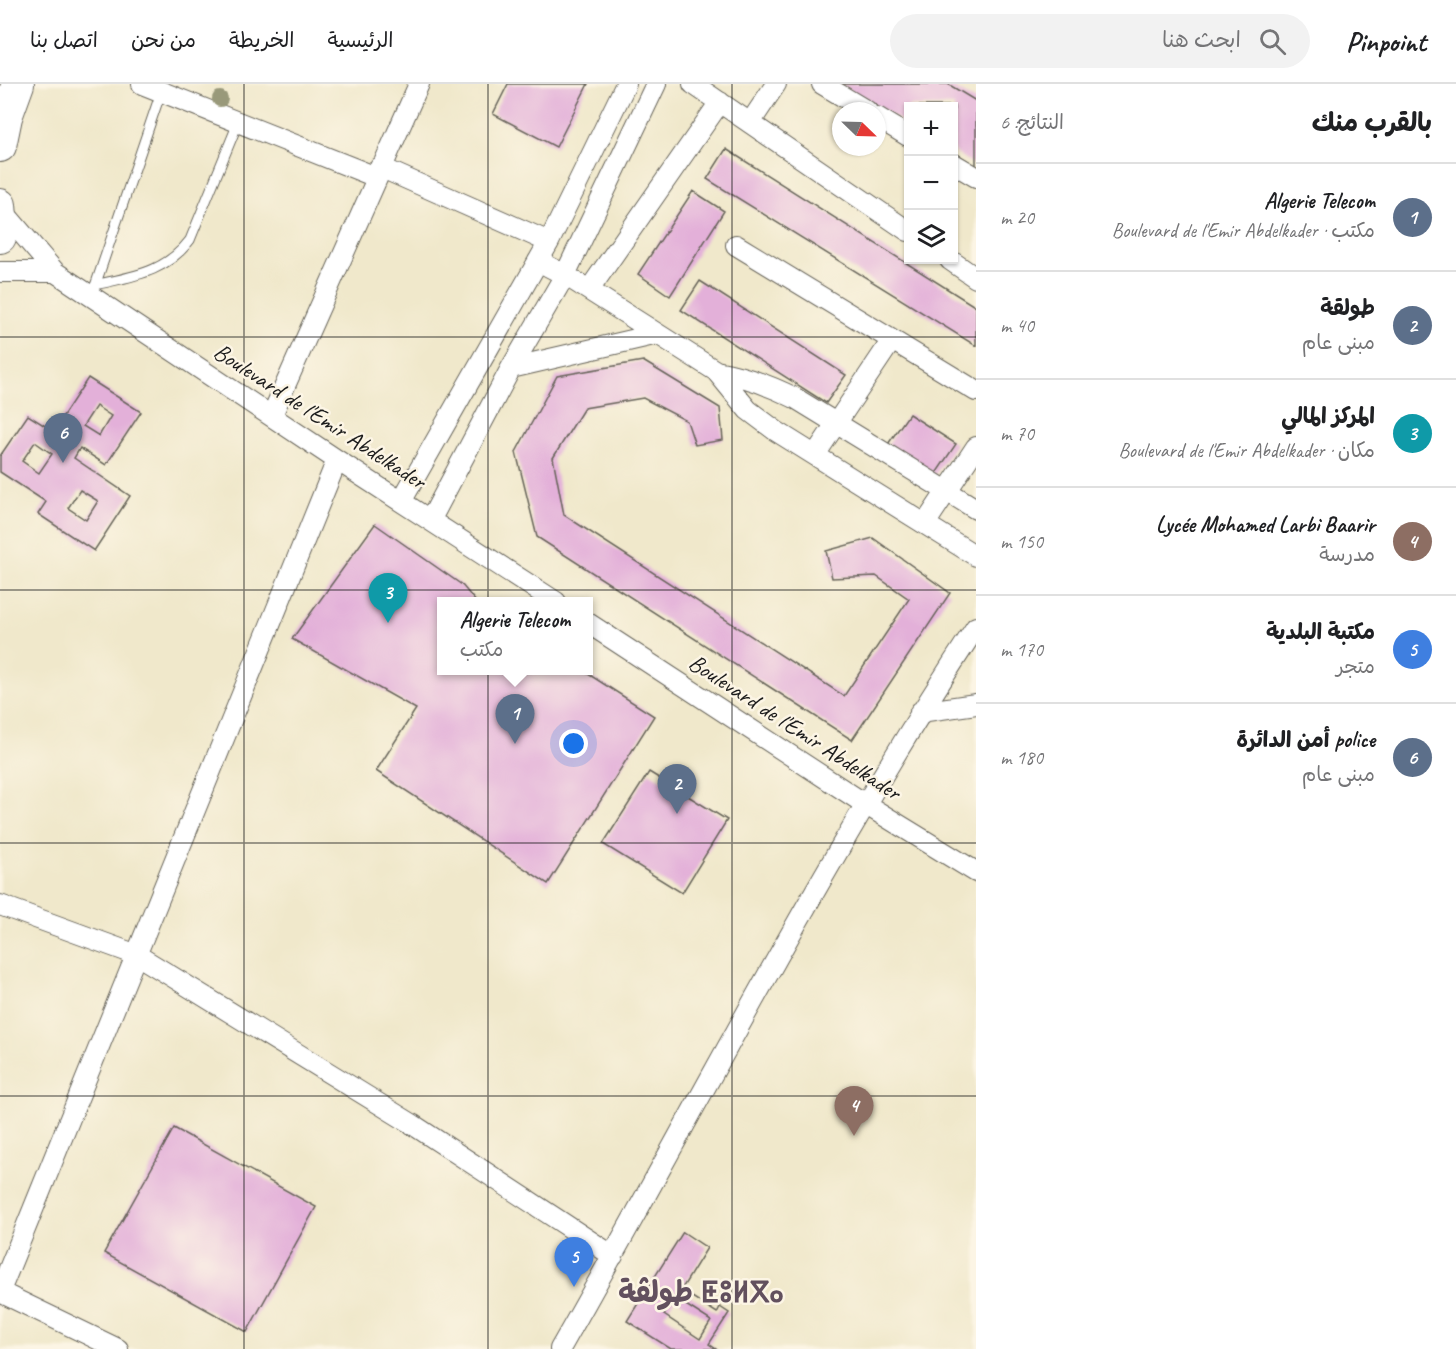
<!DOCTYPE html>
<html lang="ar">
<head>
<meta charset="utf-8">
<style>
	:root { --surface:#fff; --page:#f2f2f2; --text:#202124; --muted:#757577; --line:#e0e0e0; --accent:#c8321e }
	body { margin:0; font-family:Caveat,"Playpen Sans Arabic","Noto Sans Tifinagh",sans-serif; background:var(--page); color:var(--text); direction:rtl }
	.controls { position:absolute; right:18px; top:18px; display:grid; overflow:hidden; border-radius:0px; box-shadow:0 2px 4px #0004 }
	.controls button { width:54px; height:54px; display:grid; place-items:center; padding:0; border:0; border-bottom:2px solid var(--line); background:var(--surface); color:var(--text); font:30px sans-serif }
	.compass { position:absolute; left:832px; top:18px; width:54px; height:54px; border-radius:50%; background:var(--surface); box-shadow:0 2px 4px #0004; rotate:113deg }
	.you { position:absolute; left:574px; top:660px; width:21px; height:21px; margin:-15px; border:4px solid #fff; border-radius:50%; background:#1a73e8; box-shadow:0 0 0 9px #1a73e833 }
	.badge { display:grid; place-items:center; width:39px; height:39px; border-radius:50%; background:var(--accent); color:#fff; font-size:20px; font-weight:700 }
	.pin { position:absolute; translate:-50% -50px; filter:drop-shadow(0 2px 3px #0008) }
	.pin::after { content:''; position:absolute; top:32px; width:21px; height:18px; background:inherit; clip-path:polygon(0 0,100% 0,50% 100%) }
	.popup { position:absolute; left:437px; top:513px; width:156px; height:78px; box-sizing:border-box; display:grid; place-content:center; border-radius:0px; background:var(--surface); filter:drop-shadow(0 2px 4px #0005); font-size:20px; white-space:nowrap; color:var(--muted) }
	.popup b { font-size:22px; color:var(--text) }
	.popup::after { content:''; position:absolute; left:50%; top:100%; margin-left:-12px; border:12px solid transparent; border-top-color:var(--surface) }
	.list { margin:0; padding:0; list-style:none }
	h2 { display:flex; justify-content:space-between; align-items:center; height:78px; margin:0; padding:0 24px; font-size:26px }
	h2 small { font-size:20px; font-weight:400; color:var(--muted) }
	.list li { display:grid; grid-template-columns:39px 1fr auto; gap:18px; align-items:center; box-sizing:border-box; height:108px; padding:0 24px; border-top:2px solid var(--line) }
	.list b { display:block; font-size:22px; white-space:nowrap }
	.list p { margin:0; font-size:20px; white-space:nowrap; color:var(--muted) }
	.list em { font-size:20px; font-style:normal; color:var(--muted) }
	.icon { flex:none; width:33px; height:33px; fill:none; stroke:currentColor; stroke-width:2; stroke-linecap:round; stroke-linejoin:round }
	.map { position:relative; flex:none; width:976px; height:1265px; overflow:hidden; direction:ltr }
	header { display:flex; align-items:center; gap:36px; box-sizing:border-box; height:84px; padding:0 30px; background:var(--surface); border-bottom:2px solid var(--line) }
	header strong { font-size:28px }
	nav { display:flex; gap:33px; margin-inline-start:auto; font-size:21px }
	.search { width:420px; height:54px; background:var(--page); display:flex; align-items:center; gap:15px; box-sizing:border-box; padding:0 21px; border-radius:33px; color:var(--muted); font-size:22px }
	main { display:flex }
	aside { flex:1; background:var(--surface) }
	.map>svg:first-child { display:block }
	.building { fill:#e3b0d9; fill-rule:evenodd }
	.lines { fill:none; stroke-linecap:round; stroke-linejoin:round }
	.service-casing { stroke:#666359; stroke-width:11 }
	.minor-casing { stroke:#666359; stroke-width:22 }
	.primary-casing { stroke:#666359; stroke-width:34 }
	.service { stroke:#fff; stroke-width:9 }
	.minor { stroke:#fff; stroke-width:20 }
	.primary { stroke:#fff; stroke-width:32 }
	.tree { fill:#99997a }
	.grid { fill:none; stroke:#1c1c1c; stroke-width:1.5; stroke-opacity:0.55 }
	.labels { text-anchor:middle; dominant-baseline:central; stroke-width:5; stroke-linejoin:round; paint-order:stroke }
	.street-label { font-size:24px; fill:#1c1c1c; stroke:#fcf5e5 }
	.district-label { font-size:30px; font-weight:bold; fill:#62505e; stroke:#fcf5e5 }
</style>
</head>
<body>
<header>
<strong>Pinpoint</strong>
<div class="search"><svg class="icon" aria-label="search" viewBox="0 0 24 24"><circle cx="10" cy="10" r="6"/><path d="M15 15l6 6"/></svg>ابحث هنا</div>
<nav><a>الرئيسية</a><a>الخريطة</a><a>من نحن</a><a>اتصل بنا</a></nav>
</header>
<main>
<aside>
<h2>بالقرب منك<small>النتائج: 6</small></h2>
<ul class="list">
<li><span class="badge" style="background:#5c6f8a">1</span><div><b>Algerie Telecom</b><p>مكتب · Boulevard de l'Emir Abdelkader</p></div><em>20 m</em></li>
<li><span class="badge" style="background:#5c6f8a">2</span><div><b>طولقة</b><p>مبنى عام</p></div><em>40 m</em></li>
<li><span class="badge" style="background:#0f9aa8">3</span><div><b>المركز المالي</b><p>مكان · Boulevard de l'Emir Abdelkader</p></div><em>70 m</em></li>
<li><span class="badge" style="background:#8d6e63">4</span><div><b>Lycée Mohamed Larbi Baarir</b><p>مدرسة</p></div><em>150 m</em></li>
<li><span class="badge" style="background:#3f7fe0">5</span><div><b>مكتبة البلدية</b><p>متجر</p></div><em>170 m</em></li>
<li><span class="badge" style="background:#5c6f8a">6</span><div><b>police أمن الدائرة</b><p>مبنى عام</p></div><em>180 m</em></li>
</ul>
</aside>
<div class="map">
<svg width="976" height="1265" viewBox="0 0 976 1265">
	<rect width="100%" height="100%" fill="#fcf5e5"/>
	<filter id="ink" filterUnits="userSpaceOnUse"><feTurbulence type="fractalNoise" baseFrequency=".0167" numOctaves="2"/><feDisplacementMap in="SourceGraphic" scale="12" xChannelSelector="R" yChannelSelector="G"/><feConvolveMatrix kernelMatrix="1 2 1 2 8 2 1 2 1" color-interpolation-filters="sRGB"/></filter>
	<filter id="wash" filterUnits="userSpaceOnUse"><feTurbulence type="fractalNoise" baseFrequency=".008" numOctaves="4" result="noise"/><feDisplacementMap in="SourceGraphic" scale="24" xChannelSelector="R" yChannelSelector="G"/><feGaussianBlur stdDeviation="1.35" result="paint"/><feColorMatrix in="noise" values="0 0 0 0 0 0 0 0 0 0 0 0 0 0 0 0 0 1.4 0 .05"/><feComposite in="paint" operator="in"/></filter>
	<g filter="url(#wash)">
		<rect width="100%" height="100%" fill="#f0e8cb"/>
		<g id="blocks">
			<path class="building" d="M 508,0 L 588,0 L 556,63 L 493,30 Z
				M 839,0 L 948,0 L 976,17 L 976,82 L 954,68 L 954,22 L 908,22 L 908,41 Z
				M 726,65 L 976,223 L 976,262 L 707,95 Z
				M 693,107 L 724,127 L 670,212 L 638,190 Z
				M 700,197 L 846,291 L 826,319 L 681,226 Z
				M 643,277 L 720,324 L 723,356 L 695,361 L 687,337 L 643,314 L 584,324 L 553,374 L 564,431 L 844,612 L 909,515 L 876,492 L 832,494 L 826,467 L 873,454 L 950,509 L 852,656 L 537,453 L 516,368 L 557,292 Z
				M 88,294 L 141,328 L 106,381 L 80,364 L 74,374 L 130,412 L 94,467 L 38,430 L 46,418 L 0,388 L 0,372 L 28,331 L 53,347 ZM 96,322 L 111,332 L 99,352 L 83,342 ZM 35,358 L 52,370 L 39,389 L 22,377 ZM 80,406 L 98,417 L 86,436 L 68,424 Z
				M 909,330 L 956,360 L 935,391 L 888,360 Z
				M 375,440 L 462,501 L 476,518 L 442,518 L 442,586 L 582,586 L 654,632 L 548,800 L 376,687 L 416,625 L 292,555 Z
				M 649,688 L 727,736 L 682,809 L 603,760 Z
				M 174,1044 L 316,1123 L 247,1248 L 104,1169 Z
				M 683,1148 L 707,1164 L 681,1206 L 717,1229 L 720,1223 L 729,1229 L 709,1260 L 716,1265 L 671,1265 L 627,1237 ZM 675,1214 L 711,1237 L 700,1255 L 664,1231 Z"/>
		</g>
	</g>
	<g filter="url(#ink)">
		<use href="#blocks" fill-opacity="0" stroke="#666359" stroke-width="1.5"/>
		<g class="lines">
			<defs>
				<path id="service" d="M 95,201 C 133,192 165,189 190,156 L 238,39
					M 94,205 L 161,8"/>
				<path id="minor" d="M 142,0 L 376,93
					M 693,0 L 908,147
					M 822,0 L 867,27
					M 877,33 L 908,52
					M 750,39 L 776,0
					M 954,80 L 976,93
					M 380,83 L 549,158
					M 2,126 L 55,188 L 337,376 L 556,518
					M 736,161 L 976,307
					M 950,176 L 976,194
					M 538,177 L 565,191 L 716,287 L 748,326 L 776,347 L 976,472
					M 0,188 L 55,188
					M 589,206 L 720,18
					M 511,284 L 658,250
					M 716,287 C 746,292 769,301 795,314 L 976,425
					M 272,331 L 419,0
					M 815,371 L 892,256
					M 402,416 L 549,158 L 626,0
					M 431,435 L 511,284 L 565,191 L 656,0
					M 925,440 L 976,363
					M 588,539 L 865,720 L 976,788
					M 920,628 L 976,620
					M 0,821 L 137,871 L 412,1040 L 613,1172
					M 0,1207 L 337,376
					M 0,1208 L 118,1265
					M 560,1265 C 697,1024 824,774 976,543"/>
				<path id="primary" d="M 0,62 L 6,33 L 18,0
					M 0,121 L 2,145 L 0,153"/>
			</defs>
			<use href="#service" class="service-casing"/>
			<use href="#minor" class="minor-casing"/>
			<use href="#primary" class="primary-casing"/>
			<use href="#service" class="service"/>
			<use href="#minor" class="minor"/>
			<use href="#primary" class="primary"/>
		</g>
		<circle class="tree" cx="220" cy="15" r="8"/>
	</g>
	<path class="grid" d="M 244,0 L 244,1265M 488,0 L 488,1265M 732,0 L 732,1265M 0,253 L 976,253M 0,506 L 976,506M 0,759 L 976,759M 0,1012 L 976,1012"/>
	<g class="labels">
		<g class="street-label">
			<text transform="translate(320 332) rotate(33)">Boulevard de l'Emir Abdelkader</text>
			<text transform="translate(795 643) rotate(33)">Boulevard de l'Emir Abdelkader</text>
		</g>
		<g class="district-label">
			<text x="701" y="1208">طولڤة ⵟⵓⵍⴳⴰ</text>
		</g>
	</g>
</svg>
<div class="controls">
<button>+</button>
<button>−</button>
<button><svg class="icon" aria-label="layers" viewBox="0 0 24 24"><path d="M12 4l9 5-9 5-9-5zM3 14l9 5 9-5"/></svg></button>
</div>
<svg class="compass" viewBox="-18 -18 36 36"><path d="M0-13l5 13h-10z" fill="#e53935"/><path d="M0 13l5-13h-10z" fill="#757577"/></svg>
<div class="you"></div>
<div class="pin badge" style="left:515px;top:660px;background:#5c6f8a">1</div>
<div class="popup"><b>Algerie Telecom</b>مكتب</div>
<div class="pin badge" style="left:677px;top:730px;background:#5c6f8a">2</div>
<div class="pin badge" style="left:388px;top:539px;background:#0f9aa8">3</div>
<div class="pin badge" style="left:854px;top:1052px;background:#8d6e63">4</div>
<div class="pin badge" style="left:574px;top:1203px;background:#3f7fe0">5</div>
<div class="pin badge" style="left:63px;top:379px;background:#5c6f8a">6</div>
</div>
</main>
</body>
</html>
